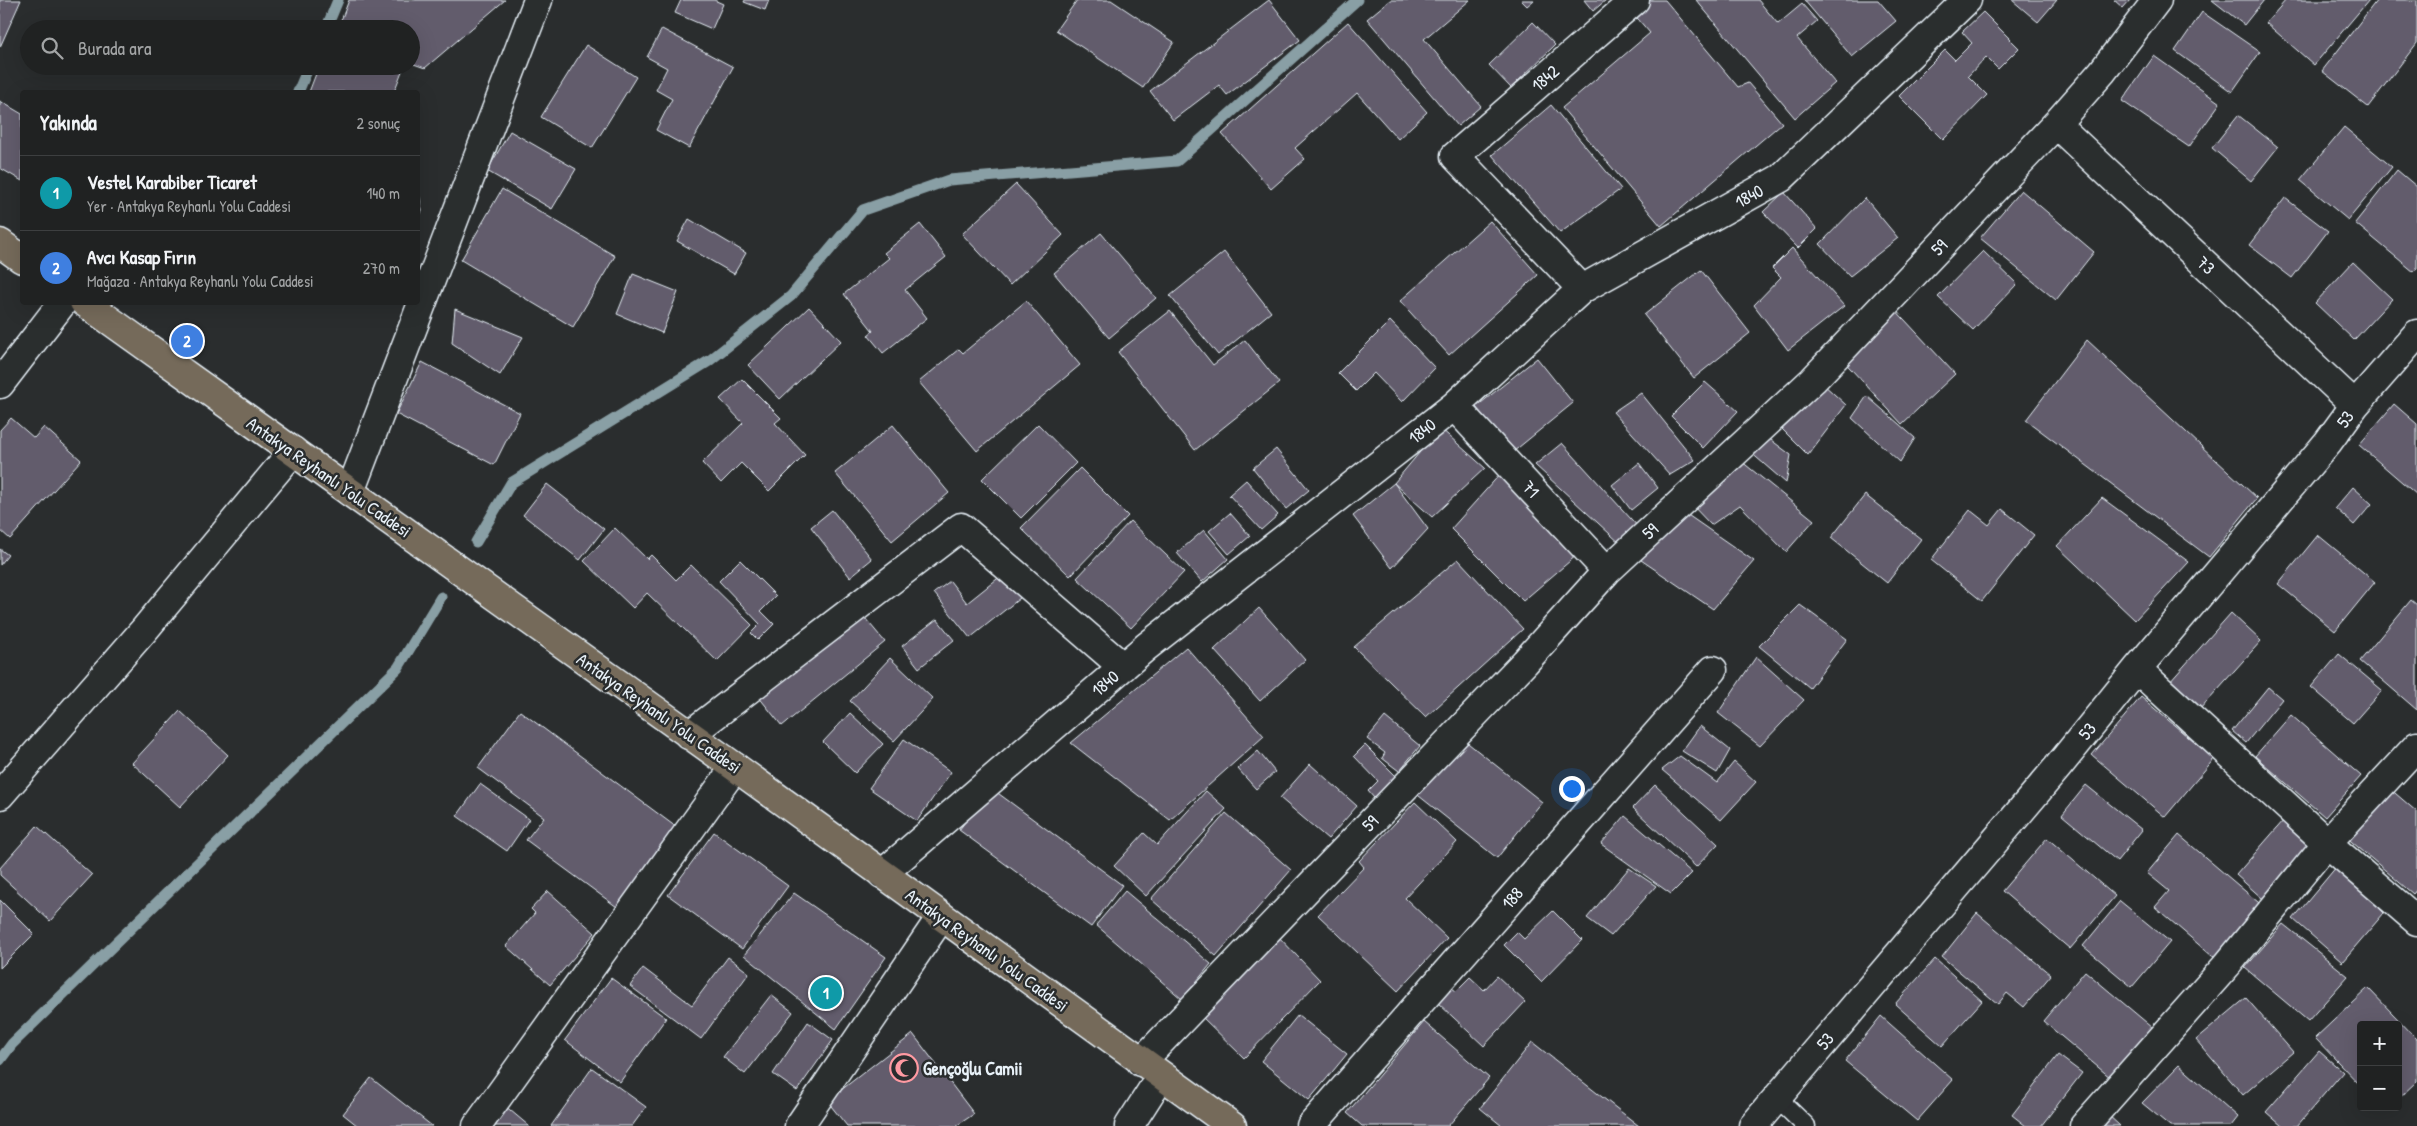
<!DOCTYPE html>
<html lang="tr">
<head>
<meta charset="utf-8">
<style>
	:root { --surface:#202222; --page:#282a2a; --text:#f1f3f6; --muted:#a2a4a5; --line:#3d3f40; --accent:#ff9aa2 }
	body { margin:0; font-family:"Patrick Hand",sans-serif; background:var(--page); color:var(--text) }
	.controls { position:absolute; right:15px; bottom:15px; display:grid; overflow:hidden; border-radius:5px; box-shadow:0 5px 20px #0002 }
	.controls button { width:45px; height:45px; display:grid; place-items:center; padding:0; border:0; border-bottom:1px solid var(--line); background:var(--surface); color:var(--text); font:25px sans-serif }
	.you { position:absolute; left:1571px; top:788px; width:18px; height:18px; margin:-12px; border:4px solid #fff; border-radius:50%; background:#1a73e8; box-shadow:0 0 0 8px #1a73e833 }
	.badge { display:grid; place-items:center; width:32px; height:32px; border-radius:50%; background:var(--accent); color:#fff; font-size:16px; font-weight:700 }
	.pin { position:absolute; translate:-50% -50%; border:2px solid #fff; box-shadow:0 1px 5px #0006 }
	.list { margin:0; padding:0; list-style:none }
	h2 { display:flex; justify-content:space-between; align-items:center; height:65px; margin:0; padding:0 20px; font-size:21px }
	h2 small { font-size:16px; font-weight:400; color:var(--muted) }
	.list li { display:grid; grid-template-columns:32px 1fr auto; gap:15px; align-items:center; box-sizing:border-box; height:75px; padding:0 20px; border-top:1px solid var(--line) }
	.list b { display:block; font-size:19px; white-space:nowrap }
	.list p { margin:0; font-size:16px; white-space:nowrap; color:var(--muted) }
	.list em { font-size:16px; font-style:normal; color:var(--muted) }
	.icon { flex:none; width:28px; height:28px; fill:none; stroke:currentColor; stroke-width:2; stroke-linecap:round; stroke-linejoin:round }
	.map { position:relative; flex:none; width:2417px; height:1126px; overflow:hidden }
	.search { position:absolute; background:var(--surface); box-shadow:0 5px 20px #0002; left:20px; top:20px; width:400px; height:55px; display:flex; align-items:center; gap:12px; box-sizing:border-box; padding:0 18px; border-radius:28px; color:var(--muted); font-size:19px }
	.panel { position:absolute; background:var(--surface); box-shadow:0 5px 20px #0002; left:20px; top:90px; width:400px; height:215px; border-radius:5px }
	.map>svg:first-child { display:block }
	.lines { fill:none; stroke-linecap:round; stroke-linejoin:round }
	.stream { stroke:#899fa5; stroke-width:11 }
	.building { fill:#625b6c; stroke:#e8f1f8 }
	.service-casing { stroke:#e8f1f8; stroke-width:21 }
	.minor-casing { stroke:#e8f1f8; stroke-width:31 }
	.primary-casing { stroke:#e8f1f8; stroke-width:31 }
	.service { stroke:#2a2d2e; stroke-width:18 }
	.minor { stroke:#2a2d2e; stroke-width:28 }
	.primary { stroke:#746a5a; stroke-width:28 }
	.labels { text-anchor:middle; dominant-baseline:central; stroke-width:5; stroke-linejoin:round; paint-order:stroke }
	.street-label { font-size:18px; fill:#e8f1f8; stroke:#2a2d2e }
	.poi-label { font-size:18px; font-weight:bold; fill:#e8f1f8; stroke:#2a2d2e; text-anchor:start }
</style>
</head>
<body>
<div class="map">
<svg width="2417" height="1126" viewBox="0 0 2417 1126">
	<rect width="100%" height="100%" fill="#2a2d2e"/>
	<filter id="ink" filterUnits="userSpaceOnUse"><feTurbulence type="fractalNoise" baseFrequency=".02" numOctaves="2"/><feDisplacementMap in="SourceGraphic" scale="10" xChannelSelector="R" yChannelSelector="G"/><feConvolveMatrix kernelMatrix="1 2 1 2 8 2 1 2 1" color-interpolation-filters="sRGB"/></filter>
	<g filter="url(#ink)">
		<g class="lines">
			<path class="stream" d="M 326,29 L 338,0
				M 298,92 L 309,66
				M 476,542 L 511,483 L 709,361 L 791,296 L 863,210 L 949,180 L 1177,161 L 1357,0
				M 0,1060 L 12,1044 L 398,668 L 441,597"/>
		</g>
		<path class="building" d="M 0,0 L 21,0 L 0,47 Z
			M 349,0 L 505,0 L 425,68 L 411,63 L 411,29 L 332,29 L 342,18 Z
			M 681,0 L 714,0 L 723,4 L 712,29 L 675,13 Z
			M 745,0 L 769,0 L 765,10 L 744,2 Z
			M 1077,0 L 1111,0 L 1174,42 L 1143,88 L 1056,30 Z
			M 1269,0 L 1300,40 L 1227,95 L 1219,85 L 1173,120 L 1150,91 Z
			M 1390,0 L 1470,0 L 1424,39 L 1481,106 L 1458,126 L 1367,19 Z
			M 1521,0 L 1534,0 L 1527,6 Z
			M 1584,0 L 1606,0 L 1593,11 Z
			M 1646,0 L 1665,0 L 1738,87 L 1748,83 L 1782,123 L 1661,226 L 1562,108 L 1650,33 L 1632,12 Z
			M 1696,0 L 1758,0 L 1778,24 L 1802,4 L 1817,21 L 1797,38 L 1835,83 L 1795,118 Z
			M 1804,0 L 1878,0 L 1896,21 L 1852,57 Z
			M 2012,0 L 2057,0 L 2038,22 Z
			M 2114,0 L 2130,0 L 2123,8 Z
			M 2212,0 L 2264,0 L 2244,25 Z
			M 2286,0 L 2369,0 L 2314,65 L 2266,23 Z
			M 2377,0 L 2417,0 L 2417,43 L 2368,107 L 2322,71 Z
			M 1983,12 L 2019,48 L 1998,69 L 1986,57 L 1968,76 L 1987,95 L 1943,140 L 1899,96 L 1945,50 L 1955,60 L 1972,43 L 1962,32 Z
			M 2202,12 L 2260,52 L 2232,92 L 2175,51 Z
			M 1348,22 L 1427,112 L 1398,139 L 1357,93 L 1295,148 L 1305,159 L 1271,189 L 1222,134 Z
			M 1533,22 L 1555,45 L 1511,88 L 1489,65 Z
			M 662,29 L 733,67 L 689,148 L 656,130 L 672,99 L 656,90 L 667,68 L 647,57 Z
			M 586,45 L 636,77 L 592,148 L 541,117 Z
			M 2154,56 L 2220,103 L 2189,147 L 2122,101 Z
			M 319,66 L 404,66 L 394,92 L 309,92 Z
			M 0,101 L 22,114 L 22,181 L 0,168 Z
			M 1551,105 L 1621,189 L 1560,233 L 1492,155 Z
			M 2238,115 L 2278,147 L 2251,181 L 2212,148 Z
			M 2344,127 L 2392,167 L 2348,220 L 2300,180 Z
			M 510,131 L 576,169 L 552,209 L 487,171 Z
			M 2397,170 L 2417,187 L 2417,268 L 2414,272 L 2355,223 Z
			M 1016,184 L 1063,235 L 1010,285 L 962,234 Z
			M 418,188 L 422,210 L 418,222 Z
			M 502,189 L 615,256 L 573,327 L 461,260 Z
			M 2021,190 L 2094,252 L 2056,300 L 1980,238 Z
			M 1784,192 L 1817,229 L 1798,248 L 1763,212 Z
			M 1865,198 L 1898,238 L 1850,276 L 1820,244 Z
			M 2285,198 L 2328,231 L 2292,278 L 2249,245 Z
			M 689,219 L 746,253 L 734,274 L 677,241 Z
			M 1490,221 L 1538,275 L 1449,355 L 1400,301 Z
			M 920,224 L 946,257 L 905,290 L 927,318 L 883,353 L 868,335 L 873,331 L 844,294 L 889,258 L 884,253 Z
			M 1101,233 L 1156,298 L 1109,338 L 1054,273 Z
			M 1792,248 L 1844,306 L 1788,350 L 1754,305 L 1781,277 L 1772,268 Z
			M 1983,251 L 2017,284 L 1973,330 L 1938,297 Z
			M 1224,252 L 1271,312 L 1218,355 L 1170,296 Z
			M 2353,262 L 2392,299 L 2354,340 L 2315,303 Z
			M 1701,270 L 1750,333 L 1694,378 L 1644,315 Z
			M 633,274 L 678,292 L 662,333 L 617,314 Z
			M 1026,301 L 1080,365 L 977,451 L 919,382 L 959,349 L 963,353 Z
			M 1891,305 L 1955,374 L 1902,424 L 1838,355 Z
			M 809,307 L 841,341 L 780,399 L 748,365 Z
			M 455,309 L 523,337 L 500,375 L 452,343 Z
			M 1170,311 L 1213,365 L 1245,340 L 1279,383 L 1195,450 L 1118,352 Z
			M 1390,321 L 1435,368 L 1402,402 L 1374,373 L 1356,391 L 1338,373 Z
			M 2087,340 L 2257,498 L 2209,557 L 2026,420 Z
			M 1537,358 L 1573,403 L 1513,452 L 1476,407 Z
			M 422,362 L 520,413 L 494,465 L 396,414 Z
			M 742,379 L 781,418 L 775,423 L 805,455 L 769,491 L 741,463 L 721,483 L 702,463 L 743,423 L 720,399 Z
			M 1705,382 L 1738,411 L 1703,448 L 1671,416 Z
			M 1822,383 L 1846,405 L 1808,455 L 1779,426 Z
			M 1641,393 L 1695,460 L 1670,475 L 1613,412 Z
			M 1867,396 L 1915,438 L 1900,462 L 1852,418 Z
			M 2394,404 L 2417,424 L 2417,495 L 2359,445 Z
			M 11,418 L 34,438 L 44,427 L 81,460 L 10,539 L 0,530 L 0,430 Z
			M 1038,424 L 1076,463 L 1021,518 L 982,479 Z
			M 893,425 L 949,493 L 892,541 L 835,473 Z
			M 1440,428 L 1485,468 L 1432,517 L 1394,483 Z
			M 1767,437 L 1791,455 L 1786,483 L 1749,451 Z
			M 1562,443 L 1641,530 L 1623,546 L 1535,465 Z
			M 1276,449 L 1309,490 L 1286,509 L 1253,468 Z
			M 1741,461 L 1814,520 L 1786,552 L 1740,505 L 1711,525 L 1690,503 Z
			M 1639,463 L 1658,488 L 1631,510 L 1612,485 Z
			M 1080,468 L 1128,516 L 1070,576 L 1021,528 Z
			M 1502,472 L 1577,555 L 1523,601 L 1451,529 Z
			M 1246,480 L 1278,515 L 1261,530 L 1229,495 Z
			M 1394,483 L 1428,529 L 1392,568 L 1353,516 Z
			M 547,484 L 604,529 L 580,560 L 523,515 Z
			M 2353,487 L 2372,504 L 2354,525 L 2335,508 Z
			M 1865,495 L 1921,539 L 1887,583 L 1831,538 Z
			M 2102,498 L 2189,562 L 2135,620 L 2057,546 Z
			M 2002,509 L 2034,535 L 1982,601 L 1931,560 L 1970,510 L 1989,525 Z
			M 832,510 L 872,559 L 850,577 L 811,527 Z
			M 1682,511 L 1754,561 L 1713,609 L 1641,560 Z
			M 1230,513 L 1250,536 L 1229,554 L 1209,531 Z
			M 1130,521 L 1184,572 L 1131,628 L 1077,578 Z
			M 615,528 L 647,559 L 651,555 L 676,580 L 691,565 L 752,625 L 717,661 L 647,593 L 633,608 L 584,561 Z
			M 1204,530 L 1228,559 L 1202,582 L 1177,553 Z
			M 2318,535 L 2375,582 L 2335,631 L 2278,584 Z
			M 0,549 L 8,555 L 0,565 Z
			M 1458,559 L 1523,629 L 1426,717 L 1354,647 Z
			M 740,560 L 776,596 L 761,611 L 774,624 L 758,640 L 751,633 L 760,624 L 719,581 Z
			M 1007,571 L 1025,594 L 970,638 L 934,593 L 950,581 L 967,603 Z
			M 2411,600 L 2417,605 L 2417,710 L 2360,661 Z
			M 1800,605 L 1847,639 L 1810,688 L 1759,646 Z
			M 1259,608 L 1305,660 L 1260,701 L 1214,650 Z
			M 860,612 L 885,642 L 782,726 L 758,696 Z
			M 2231,613 L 2261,641 L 2199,710 L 2169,683 Z
			M 937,619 L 954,640 L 919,668 L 902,646 Z
			M 1186,647 L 1264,736 L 1170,820 L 1071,743 Z
			M 2339,654 L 2382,690 L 2353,723 L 2311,687 Z
			M 1756,657 L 1804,700 L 1760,746 L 1718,713 Z
			M 890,658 L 933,699 L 894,741 L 850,701 Z
			M 2268,687 L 2282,699 L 2246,743 L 2232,731 Z
			M 2141,697 L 2214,759 L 2165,817 L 2092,755 Z
			M 180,711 L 228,755 L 180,807 L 132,763 Z
			M 520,711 L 676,827 L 617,907 L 526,840 L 544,817 L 478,768 Z
			M 850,713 L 883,744 L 855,773 L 823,742 Z
			M 2291,715 L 2361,776 L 2325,817 L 2255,756 Z
			M 1385,717 L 1420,746 L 1399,771 L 1382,758 L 1385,753 L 1367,739 Z
			M 1700,726 L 1730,750 L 1717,773 L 1682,751 Z
			M 1459,736 L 1542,802 L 1497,858 L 1414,792 Z
			M 904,739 L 951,772 L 917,821 L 869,788 Z
			M 1365,745 L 1396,776 L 1374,798 L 1368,791 L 1378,781 L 1354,756 Z
			M 1258,751 L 1275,772 L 1256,789 L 1238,769 Z
			M 1680,756 L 1717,783 L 1734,762 L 1756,782 L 1721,820 L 1662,770 Z
			M 1310,764 L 1357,806 L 1328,839 L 1280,798 Z
			M 480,784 L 529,819 L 507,851 L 457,816 Z
			M 1655,785 L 1718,844 L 1696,867 L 1633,808 Z
			M 2086,785 L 2142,830 L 2117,861 L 2062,815 Z
			M 2388,787 L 2417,812 L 2417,889 L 2413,894 L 2345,836 Z
			M 991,788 L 1122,885 L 1091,927 L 959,830 Z
			M 1206,791 L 1226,809 L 1146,896 L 1114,866 L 1144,833 L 1157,845 Z
			M 1415,802 L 1457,842 L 1405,898 L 1447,938 L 1398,991 L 1318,915 L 1364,867 L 1359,861 Z
			M 1226,813 L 1291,870 L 1216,956 L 1151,899 Z
			M 1625,816 L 1692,873 L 1671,894 L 1601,844 Z
			M 2284,820 L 2311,843 L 2263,899 L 2236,875 Z
			M 37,826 L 92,875 L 50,921 L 0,875 L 0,868 Z
			M 714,832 L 788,886 L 742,949 L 668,895 Z
			M 2179,835 L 2265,908 L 2219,962 L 2155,907 L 2169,891 L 2147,873 Z
			M 2047,838 L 2115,896 L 2070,949 L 2002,891 Z
			M 2337,866 L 2384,913 L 2342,962 L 2293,919 Z
			M 1629,868 L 1656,886 L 1611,936 L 1587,918 Z
			M 548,891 L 595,933 L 550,985 L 506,946 L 535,913 L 531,909 Z
			M 1125,891 L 1211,964 L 1182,999 L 1096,925 Z
			M 794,893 L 886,957 L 836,1029 L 744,955 Z
			M 0,900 L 34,934 L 0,968 Z
			M 2120,901 L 2170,942 L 2132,987 L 2083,946 Z
			M 1553,911 L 1582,940 L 1541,982 L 1504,945 L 1517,932 L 1524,939 Z
			M 1977,913 L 2051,975 L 2024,1007 L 2007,993 L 1998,1004 L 1942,957 Z
			M 2283,924 L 2348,976 L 2308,1021 L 2245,968 Z
			M 1277,935 L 1320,980 L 1244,1058 L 1199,1014 Z
			M 728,957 L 749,973 L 701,1039 L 630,986 L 643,968 L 692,1005 Z
			M 1935,959 L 1982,1001 L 1942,1046 L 1895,1004 Z
			M 2085,971 L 2153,1028 L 2111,1078 L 2043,1021 Z
			M 1497,976 L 1525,1002 L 1484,1046 L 1438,1003 L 1452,988 L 1456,991 L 1470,977 L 1484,990 Z
			M 611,978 L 666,1018 L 620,1082 L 565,1040 Z
			M 2368,988 L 2417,1039 L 2417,1081 L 2398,1099 L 2398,1025 L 2361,1025 L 2361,1086 L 2315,1038 Z
			M 771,995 L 793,1012 L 745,1074 L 723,1057 Z
			M 2246,998 L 2293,1052 L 2243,1095 L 2196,1040 Z
			M 1298,1015 L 1347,1054 L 1309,1100 L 1261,1061 Z
			M 1881,1016 L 1953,1080 L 1917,1121 L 1845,1061 Z
			M 808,1022 L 833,1040 L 797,1091 L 773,1074 Z
			M 1424,1022 L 1489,1078 L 1448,1126 L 1362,1126 L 1347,1113 Z
			M 913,1034 L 974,1114 L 956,1126 L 847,1126 L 827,1101 Z
			M 1532,1042 L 1639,1126 L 1502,1126 L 1480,1108 Z
			M 2319,1051 L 2343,1072 L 2297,1126 L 2282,1126 L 2266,1112 Z
			M 2058,1055 L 2082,1073 L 2041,1126 L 2026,1126 L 2012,1115 Z
			M 2179,1065 L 2238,1117 L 2231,1126 L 2170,1126 L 2142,1103 Z
			M 592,1068 L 646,1107 L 632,1126 L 551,1126 Z
			M 371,1078 L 432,1126 L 358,1126 L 343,1114 Z
			M 504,1105 L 529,1126 L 487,1126 Z
			M 2107,1114 L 2120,1126 L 2096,1126 Z"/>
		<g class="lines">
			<defs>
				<path id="service" d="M 1777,1098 L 1806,1126"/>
				<path id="minor" d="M 2056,124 L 2355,405
					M 1582,289 L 1455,156 L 1635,0
					M 0,384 L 63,302
					M 1454,406 L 1607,571
					M 350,492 L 538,0
					M 2137,669 L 2327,843 L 2417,921
					M 689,735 L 961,527 L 1123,667
					M 0,795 L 145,629 L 293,451
					M 882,874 L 1146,647 L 1454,406 L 1582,289 L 1781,178 L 1967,0
					M 1141,1062 L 1525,662 L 1607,571 L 1813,380 L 2056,124 L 2102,72 L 2157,0
					M 477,1126 L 735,767
					M 799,1126 L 941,917
					M 1129,1126 L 1161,1076
					M 1311,1126 L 1713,670
					M 1753,1126 L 2057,768 L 2137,669 L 2328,442 L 2355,405 L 2417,334
					M 2084,1126 L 2227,965 L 2327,843 L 2417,746"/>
				<path id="primary" d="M 0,243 L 22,259
					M 84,302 L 735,767 L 1232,1126"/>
			</defs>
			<use href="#service" class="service-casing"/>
			<use href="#minor" class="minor-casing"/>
			<use href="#primary" class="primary-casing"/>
			<use href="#service" class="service"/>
			<use href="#minor" class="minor"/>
			<use href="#primary" class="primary"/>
		</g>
	</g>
	<defs>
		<symbol id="mosque-ring" viewBox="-11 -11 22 22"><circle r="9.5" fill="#2a2d2e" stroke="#ff9aa2" stroke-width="1.5"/><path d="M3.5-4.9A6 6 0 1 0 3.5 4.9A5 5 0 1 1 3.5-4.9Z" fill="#ff9aa2"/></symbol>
	</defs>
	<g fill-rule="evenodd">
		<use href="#mosque-ring" x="888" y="1052" width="32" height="32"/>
	</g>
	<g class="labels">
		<g class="street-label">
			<text transform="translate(1545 78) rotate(-41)">1842</text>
			<text transform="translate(1749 196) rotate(-29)">1840</text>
			<text transform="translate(1939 247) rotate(-46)">59</text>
			<text transform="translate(2206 265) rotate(43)">73</text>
			<text transform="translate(2345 419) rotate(-54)">53</text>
			<text transform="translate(1422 431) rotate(-38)">1840</text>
			<text transform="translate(329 477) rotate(35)">Antakya Reyhanlı Yolu Caddesi</text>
			<text transform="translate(1531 489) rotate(47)">71</text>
			<text transform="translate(1650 531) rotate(-43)">59</text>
			<text transform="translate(1105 683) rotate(-41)">1840</text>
			<text transform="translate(659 713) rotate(35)">Antakya Reyhanlı Yolu Caddesi</text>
			<text transform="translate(2087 731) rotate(-51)">53</text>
			<text transform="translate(1370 823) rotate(-46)">59</text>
			<text transform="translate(1512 898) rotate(-49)">188</text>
			<text transform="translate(987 950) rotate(36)">Antakya Reyhanlı Yolu Caddesi</text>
			<text transform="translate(1825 1041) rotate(-50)">53</text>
		</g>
		<g class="poi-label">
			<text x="923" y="1068">Gençoğlu Camii</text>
		</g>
	</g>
</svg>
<div class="controls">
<button>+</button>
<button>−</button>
</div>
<div class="you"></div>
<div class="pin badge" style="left:826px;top:993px;background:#0f9aa8">1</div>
<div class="pin badge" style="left:187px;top:341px;background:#3f7fe0">2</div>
<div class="search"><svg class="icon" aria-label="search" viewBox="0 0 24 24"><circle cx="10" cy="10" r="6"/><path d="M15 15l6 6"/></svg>Burada ara</div>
<section class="panel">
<h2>Yakında<small>2 sonuç</small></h2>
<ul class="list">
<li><span class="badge" style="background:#0f9aa8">1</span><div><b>Vestel Karabiber Ticaret</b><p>Yer · Antakya Reyhanlı Yolu Caddesi</p></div><em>140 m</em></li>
<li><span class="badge" style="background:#3f7fe0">2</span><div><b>Avcı Kasap Fırın</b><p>Mağaza · Antakya Reyhanlı Yolu Caddesi</p></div><em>270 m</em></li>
</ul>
</section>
</div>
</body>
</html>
